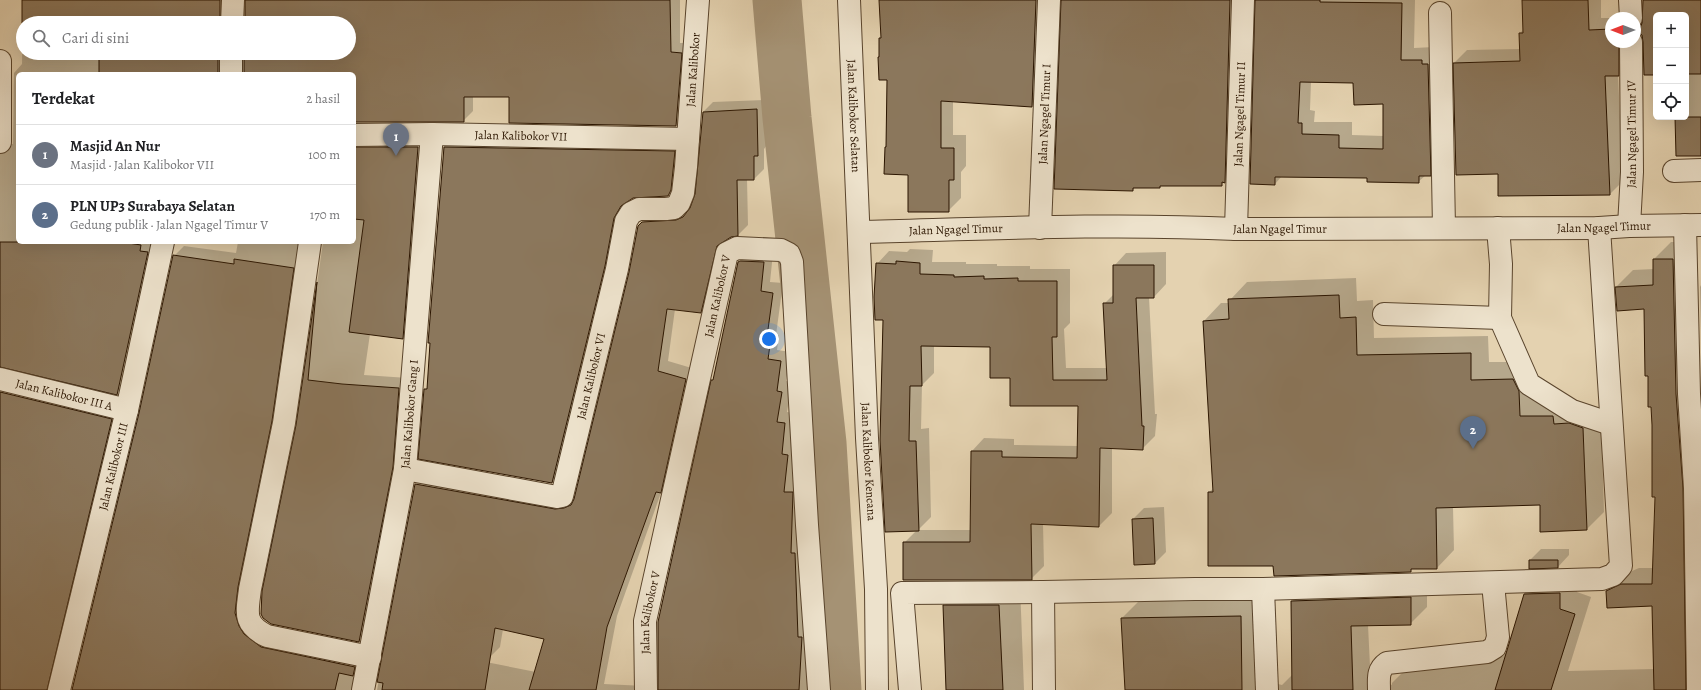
<!DOCTYPE html>
<html lang="id">
<head>
<meta charset="utf-8">
<style>
	:root { --surface:#fff; --page:#f6f6f6; --text:#202124; --muted:#757577; --line:#e0e0e0; --accent:#d93025 }
	body { margin:0; font-family:Alegreya,serif; background:var(--page); color:var(--text) }
	.controls { position:absolute; right:12px; top:12px; display:grid; overflow:hidden; border-radius:6px; box-shadow:0 4px 16px #0002 }
	.controls button { width:36px; height:36px; display:grid; place-items:center; padding:0; border:0; border-bottom:1px solid var(--line); background:var(--surface); color:var(--text); font:20px sans-serif }
	.compass { position:absolute; left:1605px; top:12px; width:36px; height:36px; border-radius:50%; background:var(--surface); box-shadow:0 4px 16px #0002; rotate:270deg }
	.you { position:absolute; left:769px; top:339px; width:14px; height:14px; margin:-10px; border:3px solid #fff; border-radius:50%; background:#1a73e8; box-shadow:0 0 0 6px #1a73e833 }
	.badge { display:grid; place-items:center; width:26px; height:26px; border-radius:50%; background:var(--accent); color:#fff; font-size:13px; font-weight:700 }
	.pin { position:absolute; translate:-50% -33px; filter:drop-shadow(0 1px 2px #0008) }
	.pin::after { content:''; position:absolute; top:21px; width:14px; height:12px; background:inherit; clip-path:polygon(0 0,100% 0,50% 100%) }
	.list { margin:0; padding:0; list-style:none }
	h2 { display:flex; justify-content:space-between; align-items:center; height:52px; margin:0; padding:0 16px; font-size:17px }
	h2 small { font-size:13px; font-weight:400; color:var(--muted) }
	.list li { display:grid; grid-template-columns:26px 1fr auto; gap:12px; align-items:center; box-sizing:border-box; height:60px; padding:0 16px; border-top:1px solid var(--line) }
	.list b { display:block; font-size:15px; white-space:nowrap }
	.list p { margin:0; font-size:13px; white-space:nowrap; color:var(--muted) }
	.list em { font-size:13px; font-style:normal; color:var(--muted) }
	.icon { flex:none; width:22px; height:22px; fill:none; stroke:currentColor; stroke-width:2; stroke-linecap:round; stroke-linejoin:round }
	.map { position:relative; flex:none; width:1701px; height:690px; overflow:hidden }
	.search { position:absolute; background:var(--surface); box-shadow:0 4px 16px #0002; left:16px; top:16px; width:340px; height:44px; display:flex; align-items:center; gap:10px; box-sizing:border-box; padding:0 14px; border-radius:22px; color:var(--muted); font-size:15px }
	.panel { position:absolute; background:var(--surface); box-shadow:0 4px 16px #0002; left:16px; top:72px; width:340px; height:172px; border-radius:6px }
	.map>svg:first-child { display:block }
	.shadow { fill:#0003; fill-rule:evenodd }
	.lines { fill:none; stroke-linecap:round; stroke-linejoin:round }
	.river { stroke:#a59274; stroke-width:49 }
	.building { fill:#8b775c; stroke:#2b1500; fill-rule:evenodd }
	.minor-casing { stroke:#59442c; stroke-width:24 }
	.minor { stroke:#ede2cc; stroke-width:22 }
	.labels { text-anchor:middle; dominant-baseline:central; stroke-width:3; stroke-linejoin:round; paint-order:stroke }
	.street-label { font-size:12px; fill:#2b1500; stroke:#ede2cc }
</style>
</head>
<body>
<div class="map">
<svg width="1701" height="690" viewBox="0 0 1701 690">
	<rect width="100%" height="100%" fill="#e4d2b0"/>
	<filter id="stains"><feTurbulence type="fractalNoise" baseFrequency=".005" numOctaves="4"/><feColorMatrix values="0 0 0 0 .2 0 0 0 0 .09 0 0 0 0 .02 0 0 0 .5 -.17"/></filter>
	<radialGradient id="worn" r=".72"><stop offset=".6" stop-color="#630" stop-opacity="0"/><stop offset="1" stop-color="#630" stop-opacity=".3"/></radialGradient>
	<path class="shadow" d="M 23,0 L 230,0 L 234,23 L 23,23 L 23,53 L 228,53 L 233,74 L 18,74 L 18,242 L 157,242 L 127,384 L 117,394 L 0,366 L 0,140 L 4,143 L 13,144 L 14,73 L 22,64 Z
		M 246,0 L 680,0 L 680,43 L 691,43 L 686,115 L 676,125 L 510,96 L 473,96 L 473,111 L 463,121 L 354,100 L 354,74 L 244,74 L 244,53 L 349,53 L 349,23 L 246,23 Z
		M 880,0 L 1048,0 L 1045,94 L 1032,106 L 953,101 L 953,135 L 966,135 L 966,166 L 961,172 L 961,198 L 948,211 L 909,174 L 886,147 L 888,78 L 880,56 L 882,37 Z
		M 1062,0 L 1243,0 L 1237,169 L 1221,185 L 1162,185 L 1160,187 L 1135,187 L 1133,190 Z
		M 1256,0 L 1415,0 L 1414,48 L 1434,47 L 1443,162 L 1430,175 L 1426,175 L 1418,182 L 1368,177 L 1282,176 L 1275,184 ZM 1311,81 L 1354,82 L 1384,103 L 1384,136 L 1352,135 L 1352,122 L 1314,122 L 1315,111 L 1310,110 Z
		M 1523,0 L 1601,0 L 1601,18 L 1640,18 L 1611,18 L 1611,42 L 1631,42 L 1631,62 L 1618,75 L 1623,181 L 1610,194 L 1499,173 L 1454,63 L 1467,50 L 1520,49 L 1520,33 L 1524,29 Z
		M 1644,0 L 1701,0 L 1701,155 L 1676,117 L 1686,117 L 1686,15 L 1656,15 L 1656,74 L 1642,35 L 1635,30 L 1643,21 Z
		M 767,100 L 767,145 L 764,149 L 764,169 L 754,179 L 747,179 L 748,225 L 738,235 L 731,236 L 725,239 L 710,302 L 700,312 L 675,309 L 668,361 L 695,369 L 670,482 L 662,490 L 617,616 L 604,684 L 645,686 L 648,690 L 470,690 L 471,671 L 481,661 L 536,672 L 546,639 L 503,629 L 500,647 L 490,657 L 456,653 L 449,690 L 377,690 L 416,484 L 426,474 L 565,500 L 575,499 L 630,272 L 639,226 L 653,212 L 687,211 L 691,209 L 696,195 L 703,112 L 713,102 Z
		M 428,137 L 412,328 L 403,338 L 370,334 L 364,375 L 408,378 L 369,631 L 359,641 L 297,425 L 323,242 L 354,242 L 354,159 L 377,148 L 387,138 Z
		M 454,138 L 684,142 L 678,185 L 668,195 L 633,197 L 627,201 L 623,208 L 561,473 L 552,482 L 425,390 L 428,387 L 444,147 Z
		M 238,242 L 305,242 L 250,619 L 364,657 L 365,690 L 73,690 L 140,413 L 174,256 L 184,246 L 236,253 Z
		M 1671,242 L 1690,242 L 1701,690 L 1126,690 L 1122,618 L 1139,601 L 1257,599 L 1273,680 L 1278,684 L 1282,685 L 1293,674 L 1292,601 L 1309,584 L 1427,581 L 1427,607 L 1410,624 L 1368,625 L 1370,666 L 1383,666 L 1385,680 L 1390,684 L 1392,685 L 1392,683 L 1409,666 L 1463,653 L 1507,653 L 1524,594 L 1542,577 L 1576,576 L 1577,592 L 1591,597 L 1568,671 L 1654,669 L 1653,605 L 1607,591 L 1625,574 L 1639,568 L 1654,568 L 1657,496 L 1645,308 L 1616,287 L 1633,270 L 1654,269 L 1654,259 Z
		M 910,249 L 933,250 L 932,262 L 966,262 L 966,264 L 997,264 L 997,266 L 1030,266 L 1030,269 L 1070,269 L 1070,323 L 1064,329 L 1066,368 L 1107,368 L 1104,304 L 1114,294 L 1114,266 L 1126,253 L 1166,252 L 1166,284 L 1154,297 L 1149,297 L 1155,414 L 1157,414 L 1155,436 L 1142,449 L 1112,447 L 1112,513 L 1099,526 L 1043,524 L 1044,566 L 1031,579 L 904,543 L 917,530 L 877,264 L 889,251 L 907,252 ZM 934,345 L 991,346 L 1011,377 L 1079,405 L 1078,446 L 1014,445 L 1014,439 L 984,438 L 972,451 L 971,530 L 918,530 L 931,517 L 929,428 L 921,429 L 922,385 L 934,373 Z
		M 749,252 L 773,253 L 770,282 L 783,283 L 776,335 L 779,335 L 777,350 L 791,352 L 786,381 L 792,382 L 787,412 L 794,413 L 791,445 L 797,446 L 793,482 L 802,483 L 814,690 L 659,690 L 712,381 L 715,378 L 739,262 Z
		M 1356,278 L 1357,301 L 1373,300 L 1374,338 L 1488,336 L 1489,362 L 1531,362 L 1536,373 L 1537,399 L 1601,411 L 1604,512 L 1587,529 L 1541,504 L 1453,507 L 1454,550 L 1437,568 L 1413,568 L 1410,571 L 1274,565 L 1209,492 L 1214,488 L 1204,321 L 1221,303 L 1230,303 L 1230,300 L 1247,282 Z
		M 1701,285 L 1701,330 L 1700,287 Z
		M 0,377 L 121,409 L 61,690 L 0,690 Z
		M 1164,507 L 1166,552 L 1155,563 L 1135,564 L 1133,519 L 1144,508 Z
		M 1541,549 L 1569,549 L 1569,555 L 1558,567 L 1530,568 L 1530,560 Z
		M 965,585 L 1020,585 L 1024,690 L 947,690 L 944,606 Z"/>
	<g class="lines">
		<path class="river" d="M 777,0 L 787,118 L 822,443 L 837,690"/>
	</g>
	<path class="building" d="M 22,0 L 220,0 L 220,23 L 22,23 Z
		M 245,0 L 670,0 L 671,52 L 682,53 L 676,126 L 509,123 L 509,97 L 464,97 L 464,122 L 354,122 L 354,74 L 244,74 L 244,53 L 349,53 L 349,23 L 245,23 Z
		M 879,0 L 1036,0 L 1032,107 L 941,101 L 941,148 L 954,148 L 954,180 L 949,180 L 949,212 L 908,212 L 908,175 L 884,174 L 885,147 L 886,147 L 887,80 L 879,80 L 878,57 L 879,57 L 879,38 L 881,38 Z
		M 1061,0 L 1230,0 L 1225,183 L 1222,182 L 1222,186 L 1160,186 L 1160,188 L 1133,188 L 1133,191 L 1054,189 Z
		M 1255,0 L 1320,0 L 1320,2 L 1402,3 L 1401,60 L 1422,60 L 1422,64 L 1428,64 L 1431,176 L 1419,176 L 1419,183 L 1367,182 L 1367,178 L 1275,177 L 1275,185 L 1250,184 ZM 1300,82 L 1353,83 L 1354,105 L 1383,104 L 1383,149 L 1339,148 L 1339,135 L 1302,134 L 1302,123 L 1298,123 Z
		M 1522,0 L 1588,0 L 1589,30 L 1611,29 L 1611,42 L 1619,42 L 1619,76 L 1605,76 L 1610,195 L 1498,196 L 1498,174 L 1456,175 L 1453,63 L 1520,61 L 1519,33 L 1523,33 Z
		M 1643,0 L 1701,0 L 1701,74 L 1686,74 L 1686,15 L 1656,15 L 1656,75 L 1644,75 L 1643,42 L 1642,35 L 1635,31 L 1640,28 L 1642,23 Z
		M 99,53 L 218,53 L 218,74 L 99,74 Z
		M 757,109 L 758,156 L 754,156 L 754,180 L 737,180 L 738,236 L 731,237 L 717,246 L 701,313 L 667,309 L 658,371 L 686,379 L 661,493 L 656,492 L 607,627 L 596,690 L 529,690 L 544,639 L 495,628 L 485,690 L 382,690 L 383,683 L 377,682 L 415,484 L 555,509 L 564,508 L 571,505 L 574,499 L 629,272 L 638,226 L 642,222 L 676,220 L 683,217 L 690,208 L 695,194 L 703,112 Z
		M 1675,117 L 1701,117 L 1701,156 L 1676,156 Z
		M 354,147 L 418,147 L 403,339 L 349,332 L 364,220 L 354,219 Z
		M 444,147 L 675,151 L 671,190 L 668,196 L 633,198 L 621,206 L 614,218 L 605,266 L 552,483 L 418,459 L 424,389 L 427,389 L 430,343 L 428,343 Z
		M 0,242 L 122,242 L 141,245 L 140,251 L 148,252 L 117,395 L 0,367 Z
		M 173,255 L 234,264 L 234,259 L 294,268 L 272,421 L 238,587 L 235,613 L 239,626 L 244,634 L 261,647 L 355,667 L 353,676 L 339,673 L 335,690 L 72,690 L 139,413 Z
		M 1653,259 L 1673,259 L 1676,394 L 1683,488 L 1686,690 L 1654,690 L 1652,606 L 1607,608 L 1606,591 L 1621,584 L 1652,584 L 1655,497 L 1652,497 L 1652,425 L 1651,407 L 1648,407 L 1648,376 L 1645,376 L 1644,309 L 1617,311 L 1615,287 L 1653,285 Z
		M 740,261 L 764,262 L 761,291 L 773,293 L 766,344 L 770,345 L 768,359 L 781,361 L 777,391 L 782,392 L 777,422 L 785,423 L 782,454 L 788,455 L 784,492 L 793,492 L 791,553 L 795,553 L 798,637 L 802,637 L 799,690 L 658,690 L 658,622 L 711,380 L 713,380 L 738,262 Z
		M 896,261 L 920,263 L 920,274 L 954,275 L 954,277 L 984,276 L 984,279 L 1018,278 L 1018,281 L 1057,281 L 1057,337 L 1052,337 L 1053,380 L 1107,380 L 1103,303 L 1113,303 L 1113,265 L 1154,265 L 1154,298 L 1136,298 L 1142,426 L 1144,426 L 1143,450 L 1100,448 L 1099,527 L 1031,524 L 1032,580 L 903,580 L 903,542 L 970,542 L 971,451 L 1002,451 L 1002,457 L 1077,458 L 1078,406 L 1010,406 L 1010,378 L 990,378 L 990,347 L 921,346 L 922,386 L 910,386 L 909,441 L 916,441 L 919,531 L 885,532 L 880,440 L 883,320 L 875,320 L 874,297 L 876,263 L 896,264 Z
		M 317,282 L 308,380 L 342,384 L 399,388 L 393,467 L 359,642 L 271,624 L 263,618 L 261,614 L 262,591 L 296,425 Z
		M 1339,295 L 1340,318 L 1356,317 L 1357,355 L 1471,353 L 1471,380 L 1513,379 L 1519,391 L 1520,416 L 1553,416 L 1554,424 L 1569,423 L 1583,428 L 1587,530 L 1540,532 L 1540,505 L 1436,508 L 1437,569 L 1411,569 L 1411,572 L 1274,576 L 1273,566 L 1208,566 L 1208,492 L 1213,492 L 1203,321 L 1229,319 L 1228,299 Z
		M 0,392 L 112,419 L 47,690 L 0,690 Z
		M 1153,518 L 1155,564 L 1134,565 L 1132,519 Z
		M 1529,560 L 1558,560 L 1558,568 L 1529,569 Z
		M 1560,593 L 1560,609 L 1575,614 L 1551,690 L 1495,690 L 1524,594 Z
		M 1411,597 L 1411,625 L 1351,626 L 1353,690 L 1292,690 L 1291,601 Z
		M 943,605 L 999,605 L 1003,690 L 946,690 Z
		M 1241,616 L 1242,690 L 1125,690 L 1121,618 Z"/>
	<g class="lines">
		<defs>
			<g id="minor">
				<path id="s1" d="M 849,0 L 867,438 L 876,589 L 877,690"/>
				<path d="M 1630,0 L 1631,18"/>
				<path d="M 1440,13 L 1444,228"/>
				<path d="M 232,23 L 233,0"/>
				<path d="M 0,61 L 0,142"/>
				<path d="M 231,74 L 231,53"/>
				<path id="s2" d="M 354,135 L 432,134 L 688,139"/>
				<path d="M 1674,171 L 1701,170"/>
				<path d="M 1685,225 L 1689,394 L 1695,488 L 1698,690"/>
				<path id="s3" d="M 1629,226 L 1632,172 L 1631,42"/>
				<path id="s4" d="M 1040,228 L 1049,0"/>
				<path d="M 1498,228 L 1501,264 L 1500,318 L 1529,384 L 1572,411 L 1611,424"/>
				<path id="s5" d="M 1236,229 L 1243,0"/>
				<path id="s6" d="M 859,232 C 984,229 1111,223 1236,229 L 1599,228 L 1629,226 L 1701,225"/>
				<path d="M 310,242 L 284,423 L 250,589 C 247,613 243,624 267,636 L 370,657"/>
				<path d="M 1384,314 L 1500,318"/>
				<path id="s7" d="M 0,379 L 127,410"/>
				<path id="s8" d="M 405,469 L 557,497 L 562,496 L 617,269 L 626,221 L 631,213 L 639,209 L 666,209 L 674,208 L 679,203 L 683,193 L 686,167 L 698,0"/>
				<path d="M 1263,589 L 1267,690"/>
				<path d="M 1043,592 L 1044,690"/>
				<path id="s9" d="M 59,690 L 127,410 L 163,242"/>
				<path id="s10" d="M 363,690 L 405,469 L 432,134"/>
				<path id="s11" d="M 646,690 L 645,621 L 727,253 L 737,248 L 781,250 L 789,254 L 792,262 L 807,525 L 819,690"/>
				<path d="M 910,690 L 902,593 L 1043,592 L 1195,589 L 1263,589 L 1602,579 L 1613,575 L 1621,566 L 1599,228"/>
				<path d="M 1379,690 C 1379,679 1377,670 1387,663 L 1487,652 L 1495,647 L 1498,637 L 1493,583"/>
			</g>
		</defs>
		<use href="#minor" class="minor-casing"/>
		<use href="#minor" class="minor"/>
	</g>
	<g class="labels">
		<g class="street-label">
			<text stroke="none"><textPath href="#s8" startOffset="637">Jalan Kalibokor</textPath></text>
			<text stroke="none"><textPath href="#s4" startOffset="114">Jalan Ngagel Timur I</textPath></text>
			<text stroke="none"><textPath href="#s5" startOffset="115">Jalan Ngagel Timur II</textPath></text>
			<text stroke="none"><textPath href="#s1" startOffset="116">Jalan Kalibokor Selatan</textPath></text>
			<text stroke="none"><textPath href="#s3" startOffset="92">Jalan Ngagel Timur IV</textPath></text>
			<text stroke="none"><textPath href="#s2" startOffset="167">Jalan Kalibokor VII</textPath></text>
			<text stroke="none"><textPath href="#s6" startOffset="745">Jalan Ngagel Timur</textPath></text>
			<text stroke="none"><textPath href="#s6" startOffset="421">Jalan Ngagel Timur</textPath></text>
			<text stroke="none"><textPath href="#s6" startOffset="97">Jalan Ngagel Timur</textPath></text>
			<text stroke="none"><textPath href="#s11" startOffset="402">Jalan Kalibokor V</textPath></text>
			<text stroke="none"><textPath href="#s8" startOffset="283">Jalan Kalibokor VI</textPath></text>
			<text stroke="none"><textPath href="#s7" startOffset="66">Jalan Kalibokor III A</textPath></text>
			<text stroke="none"><textPath href="#s10" startOffset="280">Jalan Kalibokor Gang I</textPath></text>
			<text stroke="none"><textPath href="#s1" startOffset="462">Jalan Kalibokor Kencana</textPath></text>
			<text stroke="none"><textPath href="#s9" startOffset="230">Jalan Kalibokor III</textPath></text>
			<text stroke="none"><textPath href="#s11" startOffset="78">Jalan Kalibokor V</textPath></text>
		</g>
	</g>
	<rect width="100%" height="100%" filter="url(#stains)"/>
	<rect width="100%" height="100%" fill="url(#worn)"/>
</svg>
<div class="controls">
<button>+</button>
<button>−</button>
<button><svg class="icon" aria-label="locate" viewBox="0 0 24 24"><circle cx="12" cy="12" r="6"/><path d="M12 2v4M12 18v4M2 12h4M18 12h4"/></svg></button>
</div>
<svg class="compass" viewBox="-18 -18 36 36"><path d="M0-13l5 13h-10z" fill="#e53935"/><path d="M0 13l5-13h-10z" fill="#757577"/></svg>
<div class="you"></div>
<div class="pin badge" style="left:396px;top:156px;background:#6b7280">1</div>
<div class="pin badge" style="left:1473px;top:449px;background:#5c6f8a">2</div>
<div class="search"><svg class="icon" aria-label="search" viewBox="0 0 24 24"><circle cx="10" cy="10" r="6"/><path d="M15 15l6 6"/></svg>Cari di sini</div>
<section class="panel">
<h2>Terdekat<small>2 hasil</small></h2>
<ul class="list">
<li><span class="badge" style="background:#6b7280">1</span><div><b>Masjid An Nur</b><p>Masjid · Jalan Kalibokor VII</p></div><em>100 m</em></li>
<li><span class="badge" style="background:#5c6f8a">2</span><div><b>PLN UP3 Surabaya Selatan</b><p>Gedung publik · Jalan Ngagel Timur V</p></div><em>170 m</em></li>
</ul>
</section>
</div>
</body>
</html>
